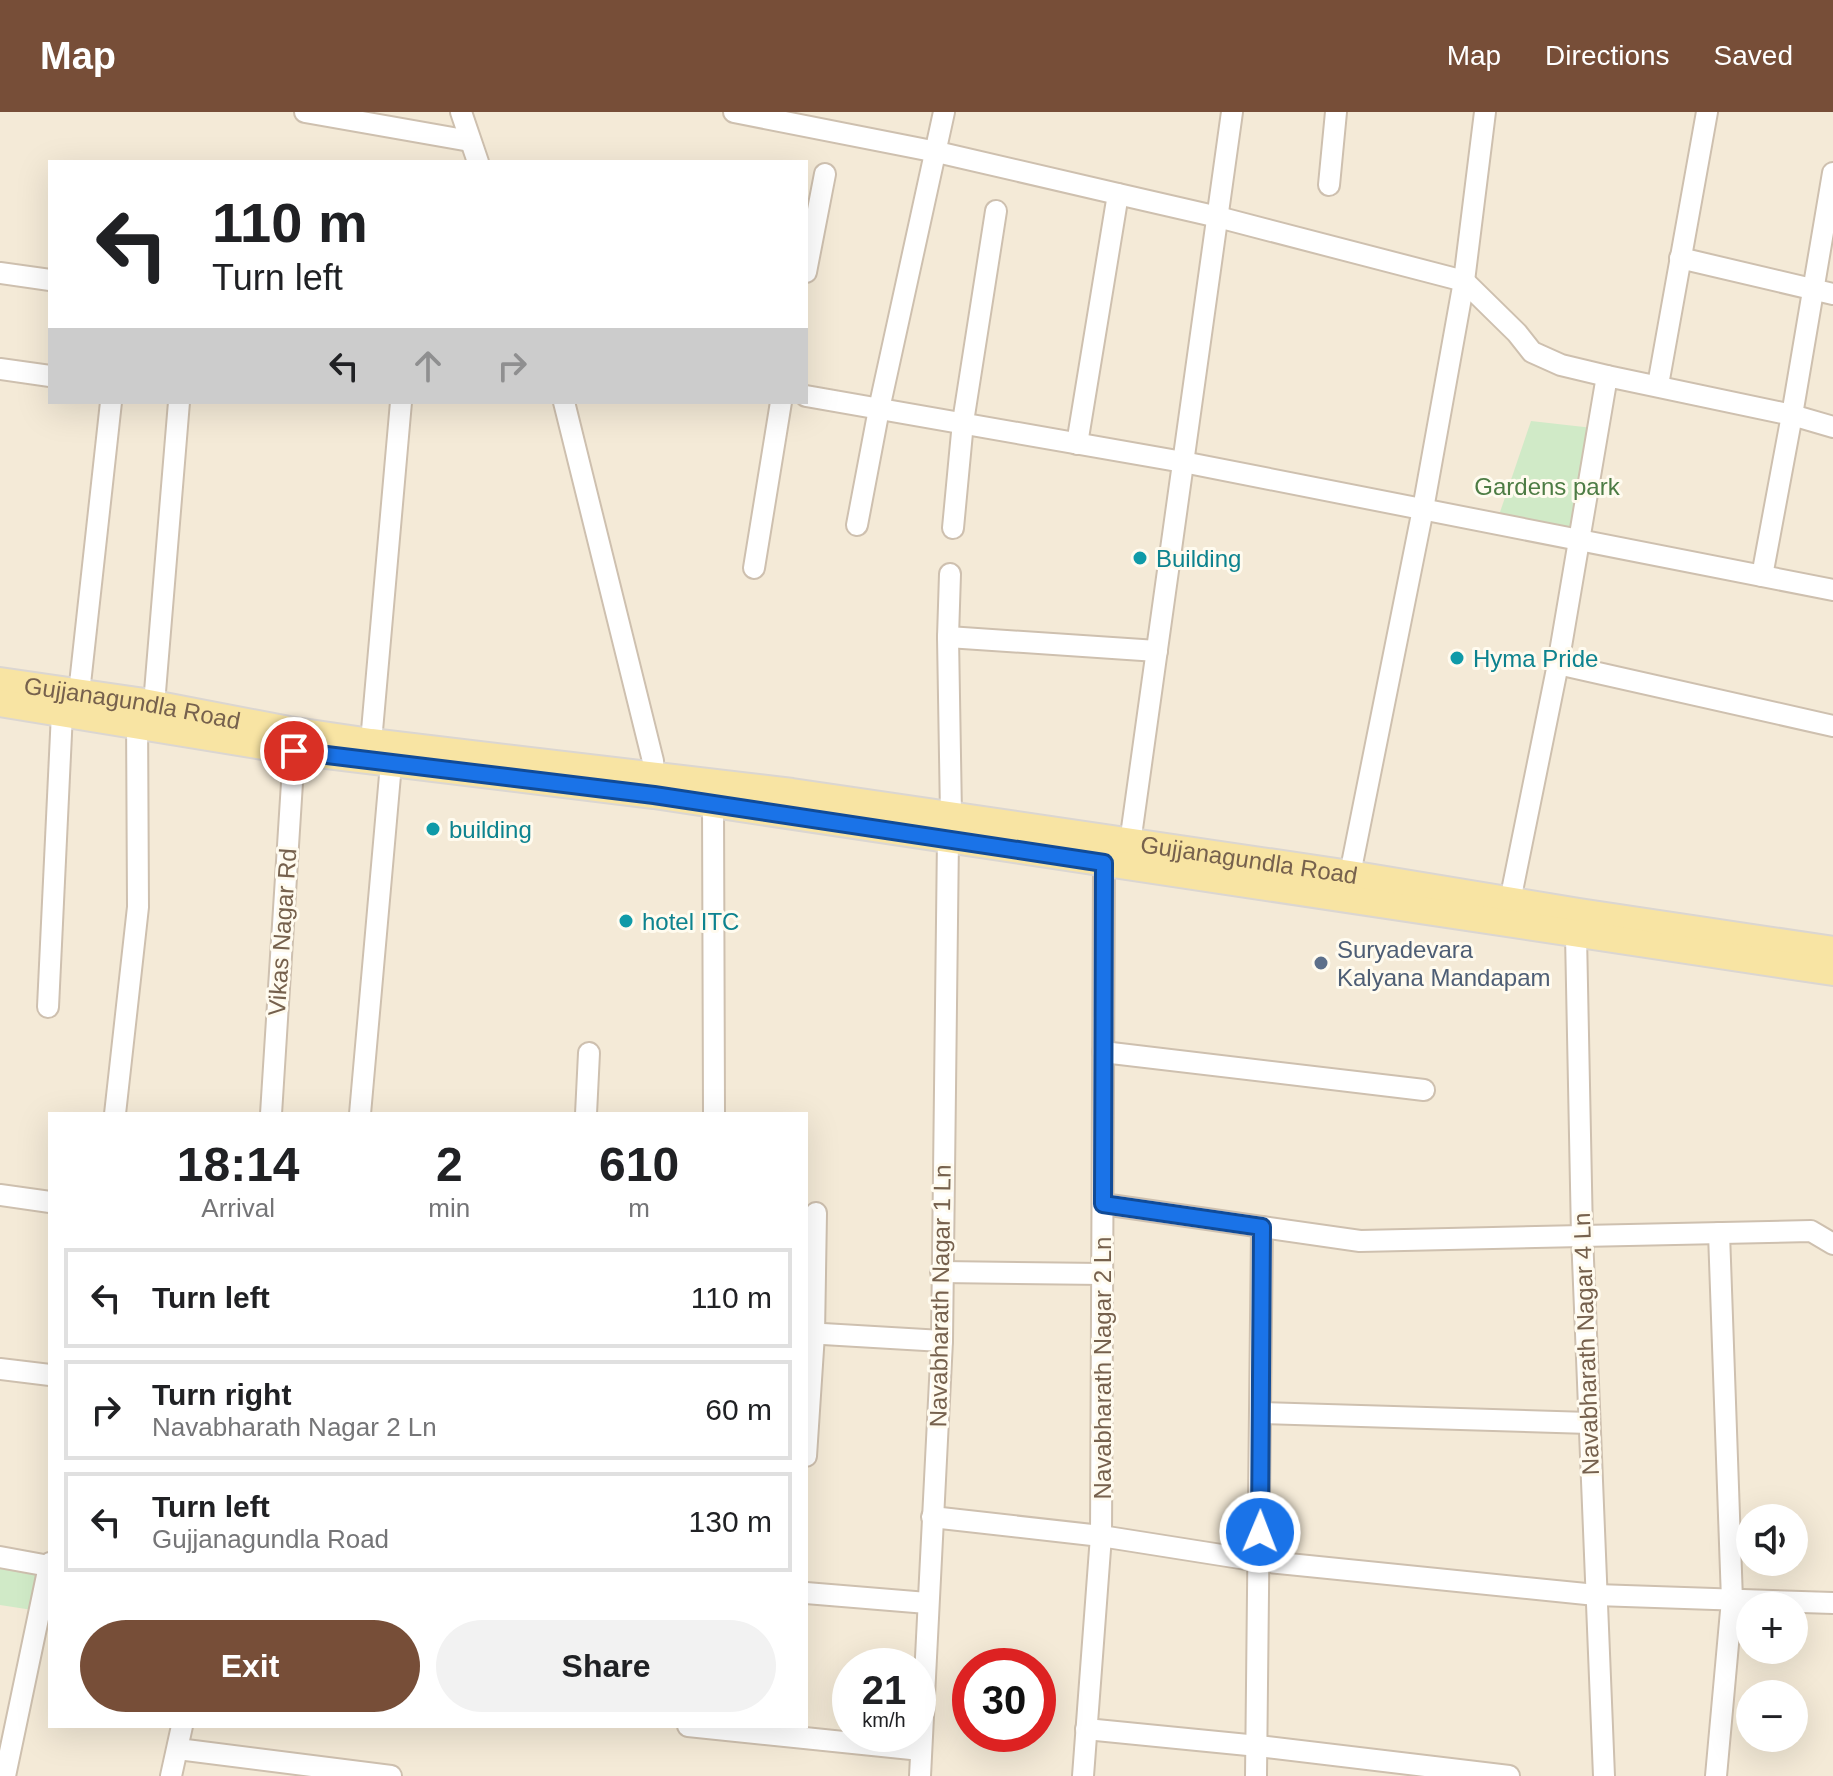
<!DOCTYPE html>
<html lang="en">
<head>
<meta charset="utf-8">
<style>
	body { margin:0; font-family:Arial,sans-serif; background:#f2f2f2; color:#202124; height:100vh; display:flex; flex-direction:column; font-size:30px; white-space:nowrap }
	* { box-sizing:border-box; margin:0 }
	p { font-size:26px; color:#757577 }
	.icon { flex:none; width:44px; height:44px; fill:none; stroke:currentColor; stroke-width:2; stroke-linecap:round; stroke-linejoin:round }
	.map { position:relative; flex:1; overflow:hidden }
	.sheet { position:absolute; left:48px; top:1000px; width:760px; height:616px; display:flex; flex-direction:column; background:#fff; border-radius:0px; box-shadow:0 8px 32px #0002 }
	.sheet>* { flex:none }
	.guide { position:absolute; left:48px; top:48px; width:760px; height:244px; border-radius:0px; box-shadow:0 8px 32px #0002; background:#fff; color:#202124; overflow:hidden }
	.buttons { position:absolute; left:1736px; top:1392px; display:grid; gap:16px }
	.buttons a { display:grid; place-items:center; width:72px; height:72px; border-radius:50%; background:#fff; box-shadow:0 8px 32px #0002; font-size:40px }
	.speed { position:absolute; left:832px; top:1536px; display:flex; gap:16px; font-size:40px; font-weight:700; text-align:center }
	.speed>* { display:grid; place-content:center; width:104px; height:104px; border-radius:50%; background:#fff; box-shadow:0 8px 32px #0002; line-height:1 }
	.speed small { font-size:20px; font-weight:400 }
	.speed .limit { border:12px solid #d22; background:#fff; color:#111 }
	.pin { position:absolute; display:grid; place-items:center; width:68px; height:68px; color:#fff; margin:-34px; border:4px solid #fff; border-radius:50%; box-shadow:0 2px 8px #0007 }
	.me { position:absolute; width:88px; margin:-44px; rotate:1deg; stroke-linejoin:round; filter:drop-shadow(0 0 6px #0008) }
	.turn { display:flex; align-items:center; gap:28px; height:168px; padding:0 32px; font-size:36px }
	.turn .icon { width:104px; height:104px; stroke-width:2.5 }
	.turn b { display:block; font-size:56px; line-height:68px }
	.lanes { display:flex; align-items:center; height:76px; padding:0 32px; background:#0003; justify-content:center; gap:40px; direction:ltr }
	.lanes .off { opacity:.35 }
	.eta { display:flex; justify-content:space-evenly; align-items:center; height:136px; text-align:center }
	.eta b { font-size:48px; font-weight:700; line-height:56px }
	.button { display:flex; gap:16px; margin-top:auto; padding:16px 32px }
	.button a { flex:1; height:92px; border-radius:48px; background:#774e38; color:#fff; font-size:32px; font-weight:700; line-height:92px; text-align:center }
	.button a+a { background:#f2f2f2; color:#202124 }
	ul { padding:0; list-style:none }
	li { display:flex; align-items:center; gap:24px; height:100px; margin:0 16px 12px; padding:0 16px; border:4px solid #e0e0e0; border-radius:0px }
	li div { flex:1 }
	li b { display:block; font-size:30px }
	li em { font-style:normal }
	header { display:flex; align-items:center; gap:48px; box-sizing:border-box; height:112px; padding:0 40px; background:#774e38; color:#fff }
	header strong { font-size:38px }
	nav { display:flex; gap:44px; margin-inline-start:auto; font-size:28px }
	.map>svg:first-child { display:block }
	.residential { fill:#f4ead7; fill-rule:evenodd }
	.green { fill:#d0eac7 }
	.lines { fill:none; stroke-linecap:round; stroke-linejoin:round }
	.minor-casing { stroke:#cec0af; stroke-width:24 }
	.major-casing { stroke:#dbd6d1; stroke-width:30 }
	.minor { stroke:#fff; stroke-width:20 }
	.major { stroke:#f8e4a3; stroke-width:26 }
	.route-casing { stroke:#114b97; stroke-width:20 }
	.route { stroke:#1a73e8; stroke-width:14 }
	.culture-dot { fill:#0f9aa8; stroke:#fffbef; stroke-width:3 }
	.service-dot { fill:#5c6f8a; stroke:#fffbef; stroke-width:3 }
	.labels { text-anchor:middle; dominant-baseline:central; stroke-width:6; stroke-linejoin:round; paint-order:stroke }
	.park-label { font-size:24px; fill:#4d7c44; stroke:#fffbef }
	.culture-label { font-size:24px; fill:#0d838f; stroke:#fffbef; text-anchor:start }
	.street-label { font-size:24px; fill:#76614d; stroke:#fffbef }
	.service-label { font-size:24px; fill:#4e5e75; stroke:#fffbef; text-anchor:start }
</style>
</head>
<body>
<header>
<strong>Map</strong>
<nav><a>Map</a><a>Directions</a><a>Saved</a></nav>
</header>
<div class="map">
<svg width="1833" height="1664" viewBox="0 0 1833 1664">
	<rect width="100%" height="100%" fill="#fcf7e9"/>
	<path class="residential" d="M0 0H1833V1664H0ZM50 50H806V290H50ZM50 1002H806V1614H50ZM1750 1406H1794V1450H1750ZM1750 1494H1794V1538H1750ZM850 1554H918V1622H850ZM970 1554H1038V1622H970ZM1750 1582H1794V1626H1750Z"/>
	<g class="green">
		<polygon points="1531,309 1593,316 1575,422 1498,406"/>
		<polygon points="0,1445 49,1454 39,1499 0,1493"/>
	</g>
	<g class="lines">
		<defs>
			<g id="minor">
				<polyline points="305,0 470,29"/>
				<polyline points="461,0 478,50"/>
				<polyline points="734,0 937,40 1118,82 1218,105 1464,169 1517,221 1532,240 1561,253 1607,264"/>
				<polyline points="1329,73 1336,0"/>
				<polyline points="1680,146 1833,182"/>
				<polyline points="806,160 825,62"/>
				<polyline points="0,161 50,168"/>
				<polyline points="0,257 50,264"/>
				<polyline points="1658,273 1707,0"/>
				<polyline points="806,284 1183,350 1833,478"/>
				<polyline points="564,290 653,649 654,675"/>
				<polyline points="1077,332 1118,82"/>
				<polyline points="857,413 879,297 944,0"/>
				<polyline points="953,416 963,310 996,99"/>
				<polyline points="754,456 781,290"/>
				<polyline points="1762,464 1792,303 1833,61"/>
				<polyline points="948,525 1157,539"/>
				<polyline points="1558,552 1833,614"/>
				<polyline points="79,581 111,290"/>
				<polyline points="154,592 179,290"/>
				<polyline points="371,630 401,290"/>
				<polyline points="713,691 714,1002"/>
				<polyline points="1130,731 1232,0"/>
				<polyline points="1350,762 1423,397 1464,169 1485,0"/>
				<polyline points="1510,789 1558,552 1607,264 1792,303 1833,315"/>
				<polyline points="1578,809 1576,823 1582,1123 1604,1664"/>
				<polyline points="48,895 62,601"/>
				<polyline points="1103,940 1424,978"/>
				<polyline points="115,1002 138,795 137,601"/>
				<polyline points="271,1002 294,639"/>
				<polyline points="360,1002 391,652"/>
				<polyline points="586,1002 589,941"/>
				<polyline points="0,1083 50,1090"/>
				<polyline points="1103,1092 1360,1129 1811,1119 1833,1132"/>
				<polyline points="941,1160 1103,1162"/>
				<polyline points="806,1221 942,1229"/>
				<polyline points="0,1257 50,1263"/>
				<polyline points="1261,1301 1589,1311"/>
				<polyline points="806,1344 814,1222 816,1101"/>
				<polyline points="932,1405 1101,1424 1259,1449 1596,1483 1833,1491"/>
				<polyline points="0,1445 49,1454 50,1451"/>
				<polyline points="806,1481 927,1491"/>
				<polyline points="688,1614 921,1638"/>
				<polyline points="1086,1617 1258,1634 1509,1664"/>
				<polyline points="178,1637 391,1664"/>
				<polyline points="5,1664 49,1454"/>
				<polyline points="171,1664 182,1614"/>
				<polyline points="920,1664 942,1229 948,725 951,703 948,525 950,462"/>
				<polyline points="1083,1664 1101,1424 1104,751"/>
				<polyline points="1256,1664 1262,1115"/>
				<polyline points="1716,1664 1732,1488 1719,1121"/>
			</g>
			<g id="major">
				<path id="s1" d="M0 569 138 589 289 618 371 630 792 680 1350 762 1579 800 1833 838"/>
				<polyline points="0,591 294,639 654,683 1833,860"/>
			</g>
		</defs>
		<use href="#minor" class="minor-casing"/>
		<use href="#major" class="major-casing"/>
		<use href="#minor" class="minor"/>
		<use href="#major" class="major"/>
	</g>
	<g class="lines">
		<defs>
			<polyline id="route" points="294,639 654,683 1104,751 1103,1092 1262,1115 1260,1420"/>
		</defs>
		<use href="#route" class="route-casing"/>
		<use href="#route" class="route"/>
	</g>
	<g class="culture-dot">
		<circle cx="1140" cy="446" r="8"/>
		<circle cx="1457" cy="546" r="8"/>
		<circle cx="433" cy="717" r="8"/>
		<circle cx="626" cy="809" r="8"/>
	</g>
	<circle class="service-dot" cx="1321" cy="851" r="8"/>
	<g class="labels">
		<g class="park-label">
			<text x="1547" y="374">Gardens park</text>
		</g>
		<g class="culture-label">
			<text x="1156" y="446">Building</text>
			<text x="1473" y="546">Hyma Pride</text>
			<text x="449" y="717">building</text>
			<text x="642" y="809">hotel ITC</text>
		</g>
		<g class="street-label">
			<text stroke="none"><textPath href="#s1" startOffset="134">Gujjanagundla Road</textPath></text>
			<text stroke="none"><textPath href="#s1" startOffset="1262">Gujjanagundla Road</textPath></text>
			<text transform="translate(282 820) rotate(-86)">Vikas Nagar Rd</text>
			<text transform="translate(940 1184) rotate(-89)">Navabharath Nagar 1 Ln</text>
			<text transform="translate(1586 1232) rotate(-92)">Navabharath Nagar 4 Ln</text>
			<text transform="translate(1102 1256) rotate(-90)">Navabharath Nagar 2 Ln</text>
		</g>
		<g class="service-label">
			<text x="1337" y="837">Suryadevara<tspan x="1337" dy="28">Kalyana Mandapam</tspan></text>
		</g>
	</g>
</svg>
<div class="buttons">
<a><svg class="icon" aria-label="sound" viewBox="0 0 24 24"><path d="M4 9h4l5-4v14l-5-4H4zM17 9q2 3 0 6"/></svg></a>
<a>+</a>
<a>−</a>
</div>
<div class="speed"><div>21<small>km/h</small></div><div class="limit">30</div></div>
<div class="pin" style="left:294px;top:639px;background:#d93025"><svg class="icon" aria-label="arrive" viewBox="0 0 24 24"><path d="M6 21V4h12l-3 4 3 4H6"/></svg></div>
<svg class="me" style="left:1260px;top:1420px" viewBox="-20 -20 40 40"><circle r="17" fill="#1a73e8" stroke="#fff" stroke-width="3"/><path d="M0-11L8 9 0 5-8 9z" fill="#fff"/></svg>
<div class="guide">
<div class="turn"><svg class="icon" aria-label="left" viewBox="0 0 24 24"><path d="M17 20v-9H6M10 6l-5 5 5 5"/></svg><div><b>110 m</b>Turn left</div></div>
<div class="lanes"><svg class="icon" aria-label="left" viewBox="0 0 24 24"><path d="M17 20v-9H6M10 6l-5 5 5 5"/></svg><svg class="icon off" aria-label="ahead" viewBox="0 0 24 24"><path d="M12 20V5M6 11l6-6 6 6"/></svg><svg class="icon off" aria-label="right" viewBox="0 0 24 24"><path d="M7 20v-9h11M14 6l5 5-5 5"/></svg></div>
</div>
<section class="sheet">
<div class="eta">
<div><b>18:14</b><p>Arrival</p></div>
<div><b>2</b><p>min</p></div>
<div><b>610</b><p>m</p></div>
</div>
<ul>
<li><svg class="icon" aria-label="left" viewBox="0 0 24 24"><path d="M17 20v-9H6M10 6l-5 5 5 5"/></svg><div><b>Turn left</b></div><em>110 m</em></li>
<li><svg class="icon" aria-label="right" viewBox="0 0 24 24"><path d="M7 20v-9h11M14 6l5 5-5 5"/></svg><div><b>Turn right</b><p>Navabharath Nagar 2 Ln</p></div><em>60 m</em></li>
<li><svg class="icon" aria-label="left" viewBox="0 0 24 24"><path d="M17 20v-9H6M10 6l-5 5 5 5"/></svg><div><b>Turn left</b><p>Gujjanagundla Road</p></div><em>130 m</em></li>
</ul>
<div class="button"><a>Exit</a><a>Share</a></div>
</section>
</div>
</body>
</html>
